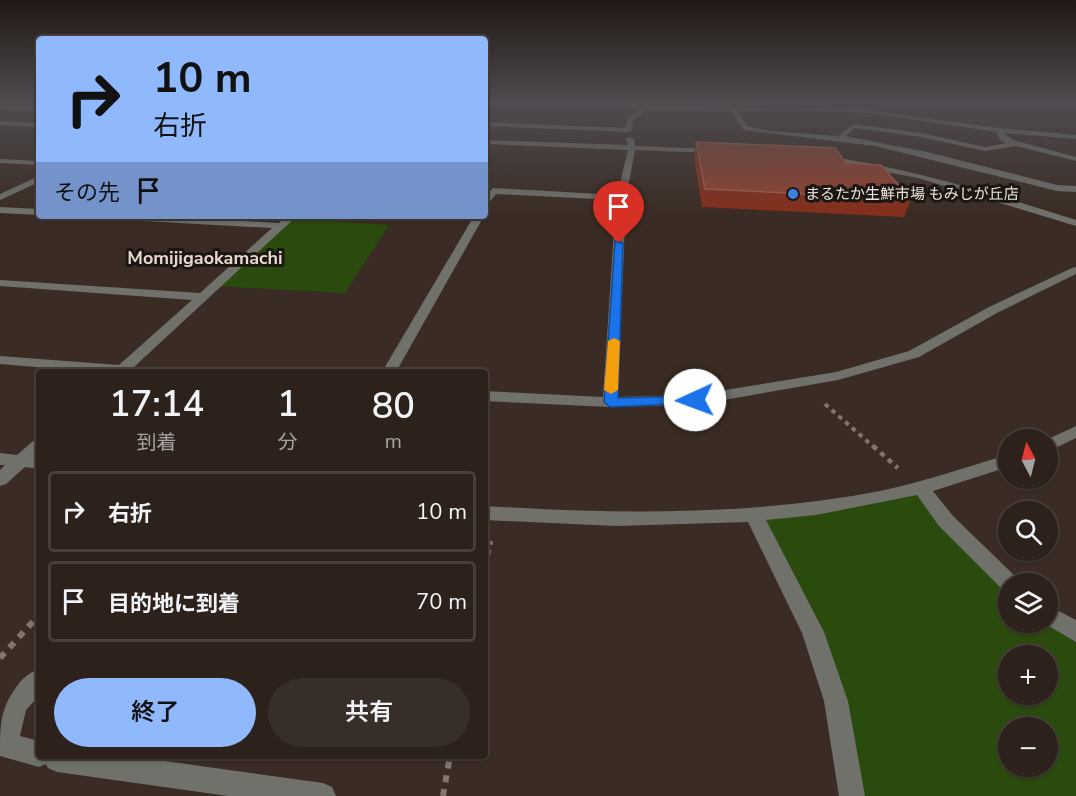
<!DOCTYPE html>
<html lang="ja">
<head>
<meta charset="utf-8">
<style>
	body { margin:0; font-family:"Nunito Sans","Noto Sans JP",sans-serif; background:#382e28; color:#f1f3f6; height:100vh; display:flex; flex-direction:column; font-size:22px; white-space:nowrap }
	* { box-sizing:border-box; margin:0 }
	p { font-size:20px; color:#a6a3a3 }
	.icon { flex:none; width:33px; height:33px; fill:none; stroke:currentColor; stroke-width:2; stroke-linecap:round; stroke-linejoin:round }
	.map { position:relative; flex:1; overflow:hidden }
	.details { position:absolute; left:36px; top:369px; width:452px; height:390px; display:flex; flex-direction:column; background:#2c211b; border-radius:6px; box-shadow:0 2px 4px #0004,0 0 0 2px #483e3a }
	.details>* { flex:none }
	.hud { position:absolute; left:36px; top:36px; width:452px; height:183px; border-radius:6px; box-shadow:0 2px 4px #0004,0 0 0 2px #483e3a; background:#90b8fd; color:#111; overflow:hidden }
	.needle { width:39px; rotate:353deg }
	.buttons { position:absolute; left:998px; top:429px; display:grid; gap:12px }
	.buttons a { display:grid; place-items:center; width:60px; height:60px; border-radius:50%; background:#2c211b; box-shadow:0 2px 4px #0004,0 0 0 2px #483e3a; font-size:30px }
	.pin { position:absolute; display:grid; place-items:center; width:51px; height:51px; color:#fff; margin:-62px -26px; border-radius:50% 50% 50% 0; rotate:-45deg; box-shadow:0 0 6px #0007 }
	.pin .icon { rotate:45deg }
	.me { position:absolute; width:66px; margin:-33px; rotate:268deg; stroke-linejoin:round; filter:drop-shadow(0 0 4px #0008) }
	.turn { display:flex; align-items:center; gap:21px; height:126px; padding:0 18px; font-size:27px }
	.turn .icon { width:78px; height:78px; stroke-width:2.5 }
	.turn b { display:block; font-size:42px; line-height:51px }
	.then { display:flex; align-items:center; height:57px; padding:0 18px; background:#0003; gap:12px; font-size:22px }
	.eta { display:flex; justify-content:space-evenly; align-items:center; height:102px; text-align:center }
	.eta b { font-size:36px; font-weight:600; line-height:42px }
	.cta { display:flex; gap:12px; margin-top:auto; padding:12px 18px }
	.cta a { flex:1; height:69px; border-radius:36px; background:#90b8fd; color:#111; font-size:24px; font-weight:600; line-height:69px; text-align:center }
	.cta a+a { background:#382e28; color:#f1f3f6 }
	ul { padding:0; list-style:none }
	li { display:flex; align-items:center; gap:18px; height:81px; margin:0 12px 9px; padding:0 6px; border:3px solid #483e3a; border-radius:6px }
	li div { flex:1 }
	li b { display:block; font-size:22px }
	li em { font-style:normal }
	.map>svg:first-child { display:block }
	.green { fill:#2b4a0e; fill-rule:evenodd }
	.lines { fill:none; stroke-linecap:round; stroke-linejoin:round }
	.path-far2 { stroke:#81756e; stroke-width:4; stroke-dasharray:4.5 4.5; stroke-linecap:butt }
	.path-far1 { stroke:#81756e; stroke-width:4.5; stroke-dasharray:5 5; stroke-linecap:butt }
	.path { stroke:#81756e; stroke-width:6; stroke-dasharray:7 7; stroke-linecap:butt }
	.minor { fill:#6f716a; fill-rule:evenodd }
	.wall { fill:#852f1c }
	.building { fill:#904331; stroke:#9e5c4c; stroke-width:1.5 }
	.route { fill:#1a73e8; stroke:#114b97; stroke-width:1.5 }
	.slow { fill:#f59e0b }
	.shop-dot { fill:#3f7fe0; stroke:#1c1612; stroke-width:2 }
	.labels { text-anchor:middle; dominant-baseline:central; stroke-width:6; stroke-linejoin:round; paint-order:stroke }
	.far-poi-label { font-size:15px; fill:#ebe2dc; stroke:#1c1612; text-anchor:start }
	.far-quarter-label { font-size:18px; font-weight:bold; fill:#e8d7cc; stroke:#1c1612 }
</style>
</head>
<body>
<div class="map">
<svg width="1076" height="796" viewBox="0 0 1076 796">
	<rect width="100%" height="100%" fill="#3a2c24"/>
	<g class="green">
		<polygon points="290,218 389,225 345,293 215,286"/>
		<path d="M921 488 1008 584V622H1047L1076 632V796H850L822 663 753 514ZM1008 656H1047V694H1008ZM1008 728H1047V766H1008Z"/>
	</g>
	<g class="lines">
		<polyline class="path-far2" points="825,404 875,448"/>
		<g class="path-far1">
			<polyline points="873,446 898,468"/>
			<polyline points="484,574 491,541"/>
		</g>
		<g class="path">
			<polyline points="0,658 39,615"/>
			<polyline points="443,796 450,756"/>
		</g>
		<g class="minor">
			<path d="M595 102 671 107 850 108 999 128 1076 135V139L1004 133 1013 140 1076 157V161L1016 146 985 151 921 137 855 128 845 136 927 152 1057 185 1076 186V192L1057 191 875 146 744 130 731 111 646 110 633 120 632 130 628 132 484 126V122L625 128 628 118 639 109ZM798 110 869 113 996 132 1000 140 1007 143 985 147 921 133 854 124 838 136 770 131 747 126 737 111Z"/>
			<polygon points="0,105 39,106 39,110 0,109"/>
			<polygon points="0,121 39,123 39,127 0,125"/>
			<polygon points="630,137 634,139 635,146 713,149 717,151 713,153 635,150 626,198 618,397 695,395 836,372 909,351 989,307 1072,268 1076,267 1076,274 997,313 919,357 838,380 695,405 610,407 484,401 484,391 603,397 616,200 496,194 484,209 484,198 493,188 617,195 628,150 484,144 484,140 628,145 626,139"/>
			<path d="M824 156C911 168 993 194 1076 220V226L918 178 821 160 820 158Z"/>
			<polygon points="0,159 39,161 39,165 0,163"/>
			<polygon points="39,176 39,182 0,200 0,194"/>
			<polygon points="0,207 39,209 39,215 0,213"/>
			<polygon points="102,216 158,216 279,223 286,216 297,216 134,367 154,369 156,372 96,372 0,364 0,356 119,365 192,300 0,286 0,280 200,293 272,228 107,219"/>
			<polygon points="474,216 484,216 396,372 382,372"/>
			<polygon points="1076,426 1076,438 1047,452 1046,440"/>
			<polygon points="39,439 39,454 36,457 39,457 39,469 25,467 6,484 0,486 0,470 5,465 0,465 0,453 17,455 33,441"/>
			<path d="M1008 455V467L933 491 953 516 1017 578 1020 584H1008V592L1003 590 939 526 917 495 816 515 766 520 824 632 848 701 865 796H839L824 701 802 633 748 522 616 526 484 520V506C617 514 750 516 880 491 924 482 965 467 1008 455Z"/>
			<polygon points="1047,605 1076,620 1076,642 1042,622 1047,622"/>
			<path d="M39 669V696L26 710 20 736 39 741V756H129L323 783 332 787 336 796H228L57 772 48 768 46 764 39 767 0 756C0 722 0 708 20 682 26 676 31 672 39 669Z"/>
		</g>
	</g>
	<polygon class="wall" points="696,142 846,163 911,199 904,217 702,207 694,158"/>
	<polygon class="building" points="696,142 835,148 846,163 881,165 911,199 705,189"/>
	<linearGradient id="sky" x2="0" y2="1"><stop stop-color="#201814"/><stop offset="0.48" stop-color="#4f4b50"/><stop offset="1" stop-color="#4f4b50" stop-opacity="0"/></linearGradient>
	<rect width="1076" height="213" fill="url(#sky)"/>
	<polygon class="route" points="615,241 623,243 618,398 695,396 702,400 700,403 610,407 604,402"/>
	<polygon class="slow" points="614,338 620,341 618,390 611,394 604,390 608,341"/>
	<circle class="shop-dot" cx="793" cy="194" r="6"/>
	<g class="labels">
		<g class="far-poi-label">
			<text x="805" y="194">まるたか生鮮市場 もみじが丘店</text>
		</g>
		<g class="far-quarter-label">
			<text x="205" y="258">Momijigaokamachi</text>
		</g>
	</g>
</svg>
<div class="buttons">
<a><svg class="needle" viewBox="-14 -14 28 28"><path d="M0-13l5 13h-10z" fill="#e53935"/><path d="M0 13l5-13h-10z" fill="#a6a3a3"/></svg></a>
<a><svg class="icon" aria-label="search" viewBox="0 0 24 24"><circle cx="10" cy="10" r="6"/><path d="M15 15l6 6"/></svg></a>
<a><svg class="icon" aria-label="layers" viewBox="0 0 24 24"><path d="M12 4l9 5-9 5-9-5zM3 14l9 5 9-5"/></svg></a>
<a>+</a>
<a>−</a>
</div>
<div class="pin" style="left:619px;top:243px;background:#d93025"><svg class="icon" aria-label="arrive" viewBox="0 0 24 24"><path d="M6 21V4h12l-3 4 3 4H6"/></svg></div>
<svg class="me" style="left:695px;top:400px" viewBox="-20 -20 40 40"><circle r="19" fill="#fff"/><path d="M0-13L10 11 0 6-10 11z" fill="#1a73e8"/></svg>
<div class="hud">
<div class="turn"><svg class="icon" aria-label="right" viewBox="0 0 24 24"><path d="M7 20v-9h11M14 6l5 5-5 5"/></svg><div><b>10 m</b>右折</div></div>
<div class="then">その先<svg class="icon" aria-label="arrive" viewBox="0 0 24 24"><path d="M6 21V4h12l-3 4 3 4H6"/></svg></div>
</div>
<section class="details">
<div class="eta">
<div><b>17:14</b><p>到着</p></div>
<div><b>1</b><p>分</p></div>
<div><b>80</b><p>m</p></div>
</div>
<ul>
<li><svg class="icon" aria-label="right" viewBox="0 0 24 24"><path d="M7 20v-9h11M14 6l5 5-5 5"/></svg><div><b>右折</b></div><em>10 m</em></li>
<li><svg class="icon" aria-label="arrive" viewBox="0 0 24 24"><path d="M6 21V4h12l-3 4 3 4H6"/></svg><div><b>目的地に到着</b></div><em>70 m</em></li>
</ul>
<div class="cta"><a>終了</a><a>共有</a></div>
</section>
</div>
</body>
</html>
